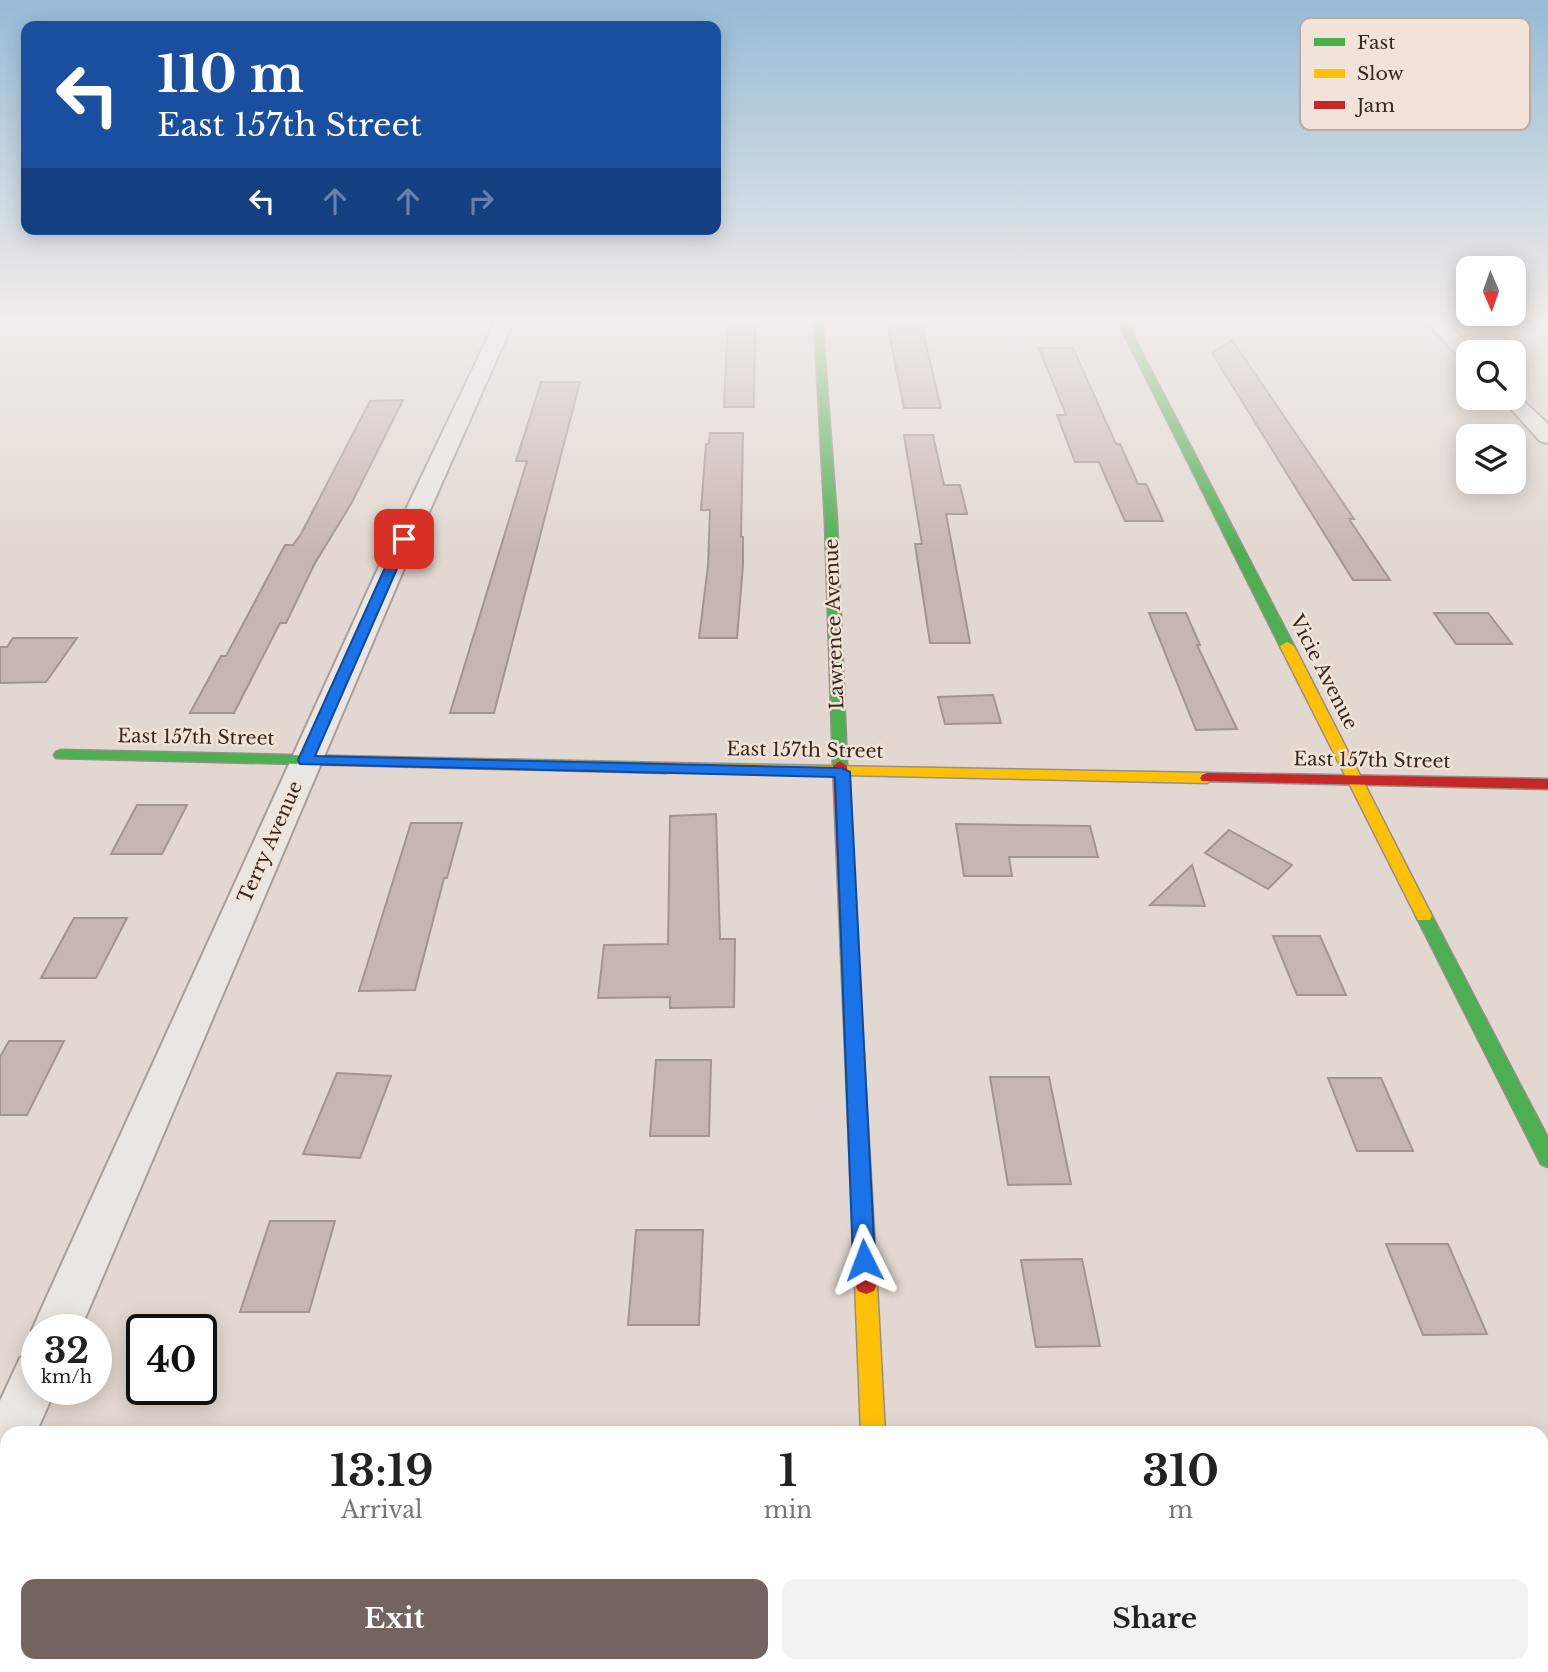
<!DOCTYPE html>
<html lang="en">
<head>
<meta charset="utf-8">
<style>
	body { margin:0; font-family:"Libre Baskerville",serif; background:#f2f2f2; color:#222; height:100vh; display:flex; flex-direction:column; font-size:26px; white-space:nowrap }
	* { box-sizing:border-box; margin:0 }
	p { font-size:23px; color:#767676 }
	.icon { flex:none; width:38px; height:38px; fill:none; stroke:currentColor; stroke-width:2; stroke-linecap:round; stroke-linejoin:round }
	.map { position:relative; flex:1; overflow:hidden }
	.panel { position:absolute; left:0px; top:1426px; width:1549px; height:247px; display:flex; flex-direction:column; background:#fff; border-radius:21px 21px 0 0; box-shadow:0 4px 18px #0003 }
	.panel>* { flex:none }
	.guide { position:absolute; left:21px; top:21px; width:700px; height:214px; border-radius:14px; box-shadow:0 4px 18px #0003; background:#1a4fa0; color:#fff; overflow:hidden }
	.needle { width:46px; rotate:178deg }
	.buttons { position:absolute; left:1456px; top:256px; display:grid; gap:14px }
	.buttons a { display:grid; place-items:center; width:70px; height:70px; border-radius:14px; background:#fff; box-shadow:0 4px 18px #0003; font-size:35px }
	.speed { position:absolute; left:21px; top:1314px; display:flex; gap:14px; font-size:35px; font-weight:700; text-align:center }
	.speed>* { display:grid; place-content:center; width:91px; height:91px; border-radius:50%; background:#fff; box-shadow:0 4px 18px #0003; line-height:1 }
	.speed small { font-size:18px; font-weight:400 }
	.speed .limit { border:4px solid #111; border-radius:10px; background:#fff; color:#111 }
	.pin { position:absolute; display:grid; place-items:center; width:60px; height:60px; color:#fff; margin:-30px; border-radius:14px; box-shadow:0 4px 10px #0006 }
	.me { position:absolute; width:77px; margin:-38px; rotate:357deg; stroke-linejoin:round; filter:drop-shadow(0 0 5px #0008) }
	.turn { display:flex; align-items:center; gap:24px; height:147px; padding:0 21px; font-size:32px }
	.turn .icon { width:91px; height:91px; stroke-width:2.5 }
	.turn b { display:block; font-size:49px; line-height:60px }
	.lanes { display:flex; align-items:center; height:66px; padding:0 21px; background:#0003; justify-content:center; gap:35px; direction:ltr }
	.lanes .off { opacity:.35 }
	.eta { display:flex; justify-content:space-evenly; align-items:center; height:119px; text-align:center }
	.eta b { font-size:42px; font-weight:700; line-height:49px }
	.action { display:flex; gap:14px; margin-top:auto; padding:14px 21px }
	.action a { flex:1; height:80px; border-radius:14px; background:#73645f; color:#fff; font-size:28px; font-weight:700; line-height:80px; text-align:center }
	.action a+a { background:#f2f2f2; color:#222 }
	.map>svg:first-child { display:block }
	.building { fill:#c6b6b2; stroke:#a29490; stroke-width:2 }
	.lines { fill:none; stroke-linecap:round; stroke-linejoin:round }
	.street-casing { stroke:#a89e99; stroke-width:4 }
	.fast-casing { stroke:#988e89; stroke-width:3 }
	.slow-casing { stroke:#988e89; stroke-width:3 }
	.jam-casing { stroke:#988e89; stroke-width:3 }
	.street { fill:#ebe6e1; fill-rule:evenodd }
	.fast { fill:#4caf50; fill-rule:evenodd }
	.slow { fill:#ffc107; fill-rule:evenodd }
	.jam { fill:#c62828; fill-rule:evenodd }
	.route { fill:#1a73e8; stroke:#114b97; stroke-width:2 }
	.labels { text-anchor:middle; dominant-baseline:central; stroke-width:5; stroke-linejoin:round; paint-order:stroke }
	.street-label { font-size:19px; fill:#372621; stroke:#f2e3d8 }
	.key { fill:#f2e3d8; stroke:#baaaa1; stroke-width:2 }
	.key-label { font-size:19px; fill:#372621 }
</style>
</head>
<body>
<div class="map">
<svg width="1548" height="1672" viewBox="0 0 1548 1672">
	<rect width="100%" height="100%" fill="#e2d8d1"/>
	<g class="building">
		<polygon points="728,319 755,319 754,407 724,407"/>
		<polygon points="888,328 922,328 941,408 904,408"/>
		<polygon points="1232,340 1354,519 1349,519 1390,580 1353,580 1212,353"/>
		<polygon points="1039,348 1073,348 1116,444 1120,444 1138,484 1146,484 1163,521 1125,521 1099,462 1075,462 1057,415 1066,415"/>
		<polygon points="541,382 580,382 494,713 450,713 527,461 516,461"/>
		<polygon points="403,400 351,504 315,563 286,623 280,623 234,713 190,713 221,656 226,656 285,545 293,545 301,534 370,401"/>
		<polygon points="710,433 743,433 741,537 743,537 743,565 737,638 699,638 708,566 710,510 701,510 706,444 709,444"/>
		<polygon points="904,435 933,435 944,485 960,485 967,514 946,514 970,643 930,643 915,544 922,544"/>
		<polygon points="1149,613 1186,613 1200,645 1197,645 1237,729 1196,730"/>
		<polygon points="1434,613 1488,613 1512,644 1456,644"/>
		<polygon points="13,638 77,638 46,682 0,683 0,647 7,647"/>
		<polygon points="993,695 1001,723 945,724 938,697"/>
		<polygon points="137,805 187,805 162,854 111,854"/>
		<polygon points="716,814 720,939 735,939 734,1007 670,1008 670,997 598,998 604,945 668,944 670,816"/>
		<polygon points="411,823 462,823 447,878 444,878 415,990 359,991"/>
		<polygon points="956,824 1090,826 1098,857 1009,857 1012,876 964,876"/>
		<polygon points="1229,830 1292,865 1268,889 1205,853"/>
		<polygon points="1192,865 1205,906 1150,905"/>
		<polygon points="74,918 127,918 96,978 41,978"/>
		<polygon points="1273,936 1320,936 1346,995 1297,995"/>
		<polygon points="9,1041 64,1041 27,1115 0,1115 0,1057"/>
		<polygon points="656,1060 711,1060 709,1136 650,1136"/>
		<polygon points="337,1073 391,1076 360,1158 303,1154"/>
		<polygon points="990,1077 1049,1077 1071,1184 1008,1185"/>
		<polygon points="1328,1078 1381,1078 1413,1151 1357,1151"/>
		<polygon points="270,1221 335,1221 309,1312 240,1312"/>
		<polygon points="636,1230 703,1230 699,1325 628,1325"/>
		<polygon points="1386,1244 1448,1244 1487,1334 1423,1335"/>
		<polygon points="1082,1259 1100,1346 1036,1347 1021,1260"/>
	</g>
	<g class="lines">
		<defs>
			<g id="street">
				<polygon points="497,318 515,318 406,564 80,1330 37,1330 37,1340 32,1330 39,1314 380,564"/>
				<polygon points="1423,318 1442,318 1476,352 1468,352 1468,361 1461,359"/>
				<polygon points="1514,392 1548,424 1548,443 1540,441 1500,397 1514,397"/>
				<polygon points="37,1351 37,1390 55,1390 36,1433 7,1433 7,1456 0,1454 0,1401 20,1358"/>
				<polygon points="857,1666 913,1666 914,1672 856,1672"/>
			</g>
			<g id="fast">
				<polygon points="814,318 822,318 837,521 847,766 840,771 833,766 825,521"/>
				<polygon points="1116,318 1124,318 1294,646 1292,649 1282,649 1280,646"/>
				<polygon points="61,750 666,763 673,768 666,773 56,758 54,755 56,752"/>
				<polygon points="1424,910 1430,912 1432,916 1548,1138 1548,1167 1541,1164 1416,916 1418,912"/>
			</g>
			<g id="slow">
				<polygon points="1287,642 1294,646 1432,916 1430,920 1418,920 1416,916 1280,646"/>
				<polygon points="666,763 1207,773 1214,778 1207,783 661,771 659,768"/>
				<polygon points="866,1274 874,1277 877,1284 885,1433 861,1433 855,1284 858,1277"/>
			</g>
			<g id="jam">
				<polygon points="840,761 847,766 877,1284 874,1291 866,1294 858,1291 855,1284 833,766"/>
				<polygon points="1207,773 1548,779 1548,789 1202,781 1200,778 1202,775"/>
			</g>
		</defs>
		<use href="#street" class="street-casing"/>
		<use href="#fast" class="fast-casing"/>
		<use href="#slow" class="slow-casing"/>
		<use href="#jam" class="jam-casing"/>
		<use href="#street" class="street"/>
		<use href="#fast" class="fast"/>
		<use href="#slow" class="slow"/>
		<use href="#jam" class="jam"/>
	</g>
	<linearGradient id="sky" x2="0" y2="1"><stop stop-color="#95bbd6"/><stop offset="0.58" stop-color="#f2edea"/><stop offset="1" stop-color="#f2edea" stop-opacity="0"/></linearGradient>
	<rect width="1548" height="552" fill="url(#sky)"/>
	<polygon class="route" points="404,535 410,539 315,756 842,768 850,772 875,1260 872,1267 864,1270 857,1267 853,1260 835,777 300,764 298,760 398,539"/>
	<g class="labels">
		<g class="street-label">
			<text transform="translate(834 624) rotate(-92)">Lawrence Avenue</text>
			<text transform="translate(1324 672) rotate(63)">Vicie Avenue</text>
			<text transform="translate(196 737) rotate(1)">East 157th Street</text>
			<text transform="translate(805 750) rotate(1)">East 157th Street</text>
			<text transform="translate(1372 760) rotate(1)">East 157th Street</text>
			<text transform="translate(270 842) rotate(-66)">Terry Avenue</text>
		</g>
	</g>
	<rect x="1300" y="18" width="230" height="112" rx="10" class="key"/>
	<rect x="1314" y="38" width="31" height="8" fill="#4caf50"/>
	<rect x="1314" y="69" width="31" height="9" fill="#ffc107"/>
	<rect x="1314" y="101" width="31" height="8" fill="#c62828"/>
	<g class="key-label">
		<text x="1357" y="49">Fast</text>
		<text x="1357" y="80">Slow</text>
		<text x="1357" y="112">Jam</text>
	</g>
</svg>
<div class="buttons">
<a><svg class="needle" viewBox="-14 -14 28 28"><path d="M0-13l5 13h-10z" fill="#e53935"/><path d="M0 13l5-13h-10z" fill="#767676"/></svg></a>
<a><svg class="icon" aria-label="search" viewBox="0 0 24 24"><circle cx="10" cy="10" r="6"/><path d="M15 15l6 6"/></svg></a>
<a><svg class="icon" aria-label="layers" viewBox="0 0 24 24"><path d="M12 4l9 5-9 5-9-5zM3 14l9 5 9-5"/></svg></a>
</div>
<div class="speed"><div>32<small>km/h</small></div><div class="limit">40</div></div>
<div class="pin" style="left:404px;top:539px;background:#d93025"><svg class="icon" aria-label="arrive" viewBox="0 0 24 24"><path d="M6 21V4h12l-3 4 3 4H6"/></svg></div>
<svg class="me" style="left:864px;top:1260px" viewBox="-20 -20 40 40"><path d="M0-17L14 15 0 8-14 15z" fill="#1a73e8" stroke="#fff" stroke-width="4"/></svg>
<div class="guide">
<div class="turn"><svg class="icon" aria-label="left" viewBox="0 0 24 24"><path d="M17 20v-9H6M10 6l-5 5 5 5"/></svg><div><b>110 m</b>East 157th Street</div></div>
<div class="lanes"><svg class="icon" aria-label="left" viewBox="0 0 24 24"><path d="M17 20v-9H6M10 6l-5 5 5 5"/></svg><svg class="icon off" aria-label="ahead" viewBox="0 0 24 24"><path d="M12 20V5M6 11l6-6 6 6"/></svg><svg class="icon off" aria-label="ahead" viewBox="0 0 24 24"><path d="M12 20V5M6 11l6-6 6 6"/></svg><svg class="icon off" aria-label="right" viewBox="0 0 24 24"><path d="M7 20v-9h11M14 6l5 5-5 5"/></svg></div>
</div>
<section class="panel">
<div class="eta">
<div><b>13:19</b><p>Arrival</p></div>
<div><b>1</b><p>min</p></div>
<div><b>310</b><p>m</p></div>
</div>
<div class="action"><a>Exit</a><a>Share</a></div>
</section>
</div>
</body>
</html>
